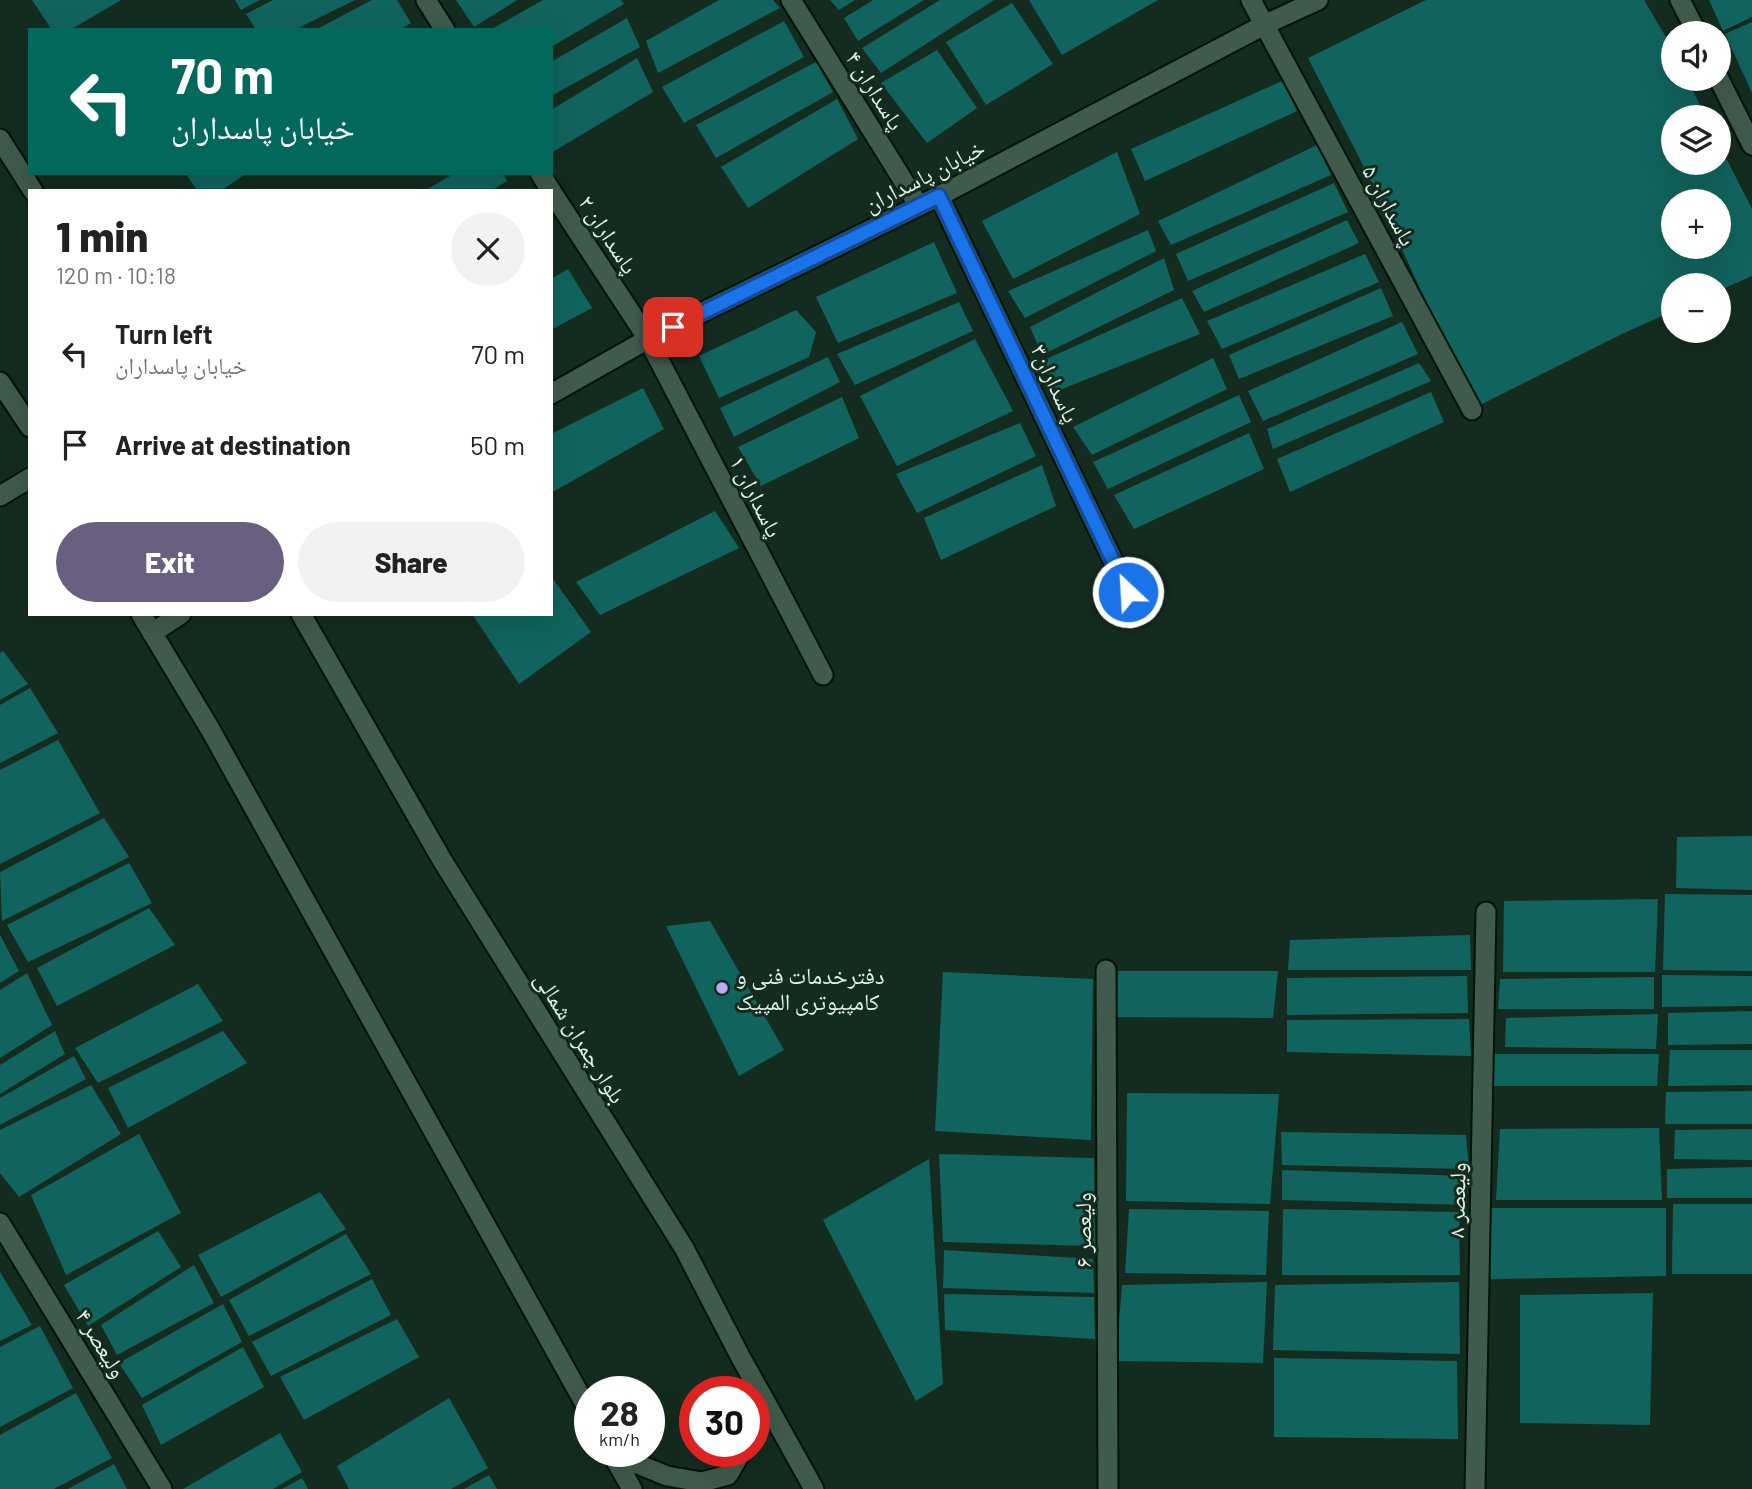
<!DOCTYPE html>
<html lang="en">
<head>
<meta charset="utf-8">
<style>
	body { margin:0; font-family:Barlow,"Noto Naskh Arabic",sans-serif; background:#f2f2f2; color:#222; height:100vh; display:flex; flex-direction:column; font-size:26px; white-space:nowrap }
	* { box-sizing:border-box; margin:0 }
	p { font-size:23px; color:#767676 }
	.icon { flex:none; width:38px; height:38px; fill:none; stroke:currentColor; stroke-width:2; stroke-linecap:round; stroke-linejoin:round }
	.map { position:relative; flex:1; overflow:hidden }
	.side { position:absolute; left:28px; top:189px; width:525px; height:427px; display:flex; flex-direction:column; background:#fff; border-radius:0px; box-shadow:0 7px 28px #0002 }
	.side>* { flex:none }
	.top-card { position:absolute; left:28px; top:28px; width:525px; height:147px; border-radius:0px; box-shadow:0 7px 28px #0002; background:#00695c; color:#fff; overflow:hidden }
	.controls { position:absolute; left:1661px; top:21px; display:grid; gap:14px }
	.controls a { display:grid; place-items:center; width:70px; height:70px; border-radius:50%; background:#fff; box-shadow:0 7px 28px #0002; font-size:35px }
	.speed { position:absolute; left:574px; top:1376px; display:flex; gap:14px; font-size:35px; font-weight:700; text-align:center }
	.speed>* { display:grid; place-content:center; width:91px; height:91px; border-radius:50%; background:#fff; box-shadow:0 7px 28px #0002; line-height:1 }
	.speed small { font-size:18px; font-weight:400 }
	.speed .limit { border:10px solid #d22; background:#fff; color:#111 }
	.pin { position:absolute; display:grid; place-items:center; width:60px; height:60px; color:#fff; margin:-30px; border-radius:14px; box-shadow:0 4px 10px #0006 }
	.me { position:absolute; width:77px; margin:-38px; rotate:335deg; stroke-linejoin:round; filter:drop-shadow(0 0 5px #0008) }
	.turn { display:flex; align-items:center; gap:24px; height:147px; padding:0 28px; font-size:32px }
	.turn .icon { width:91px; height:91px; stroke-width:2.5 }
	.turn b { display:block; font-size:49px; line-height:60px }
	.round { display:grid; place-items:center; flex:none; width:74px; height:74px; border-radius:37px; background:#f2f2f2 }
	.headline { display:flex; align-items:center; justify-content:space-between; height:119px; padding:0 28px }
	h1 { font-size:42px; font-weight:800; line-height:52px }
	.cta { display:flex; gap:14px; margin-top:auto; padding:14px 28px }
	.cta a { flex:1; height:80px; border-radius:42px; background:#685f81; color:#fff; font-size:28px; font-weight:800; line-height:80px; text-align:center }
	.cta a+a { background:#f2f2f2; color:#222 }
	ul { padding:0; list-style:none }
	li { display:flex; align-items:center; gap:21px; height:91px; padding:0 28px }
	li div { flex:1 }
	li b { display:block; font-size:26px }
	li em { font-style:normal }
	.map>svg:first-child { display:block }
	.building { fill:#11635d; fill-rule:evenodd }
	.lines { fill:none; stroke-linecap:round; stroke-linejoin:round }
	.minor-casing { stroke:#001409; stroke-width:23 }
	.tertiary-casing { stroke:#001409; stroke-width:23 }
	.minor { stroke:#405a4b; stroke-width:19 }
	.tertiary { stroke:#405a4b; stroke-width:19 }
	.route-casing { stroke:#114b97; stroke-width:18 }
	.route { stroke:#1a73e8; stroke-width:12 }
	.poi-dot { fill:#bea9f5; stroke:#142c1f; stroke-width:2.5 }
	.labels { text-anchor:middle; dominant-baseline:central; stroke-width:6; stroke-linejoin:round; paint-order:stroke }
	.street-label { font-size:23px; fill:#e3f2e9; stroke:#142c1f }
	.poi-label { font-size:23px; fill:#e3f2e9; stroke:#142c1f; text-anchor:start }
</style>
</head>
<body>
<div class="map">
<svg width="1752" height="1489" viewBox="0 0 1752 1489">
	<rect width="100%" height="100%" fill="#142c1f"/>
	<g class="building">
		<polygon points="32,0 121,0 70,30 52,30"/>
		<polygon points="235,0 260,0 241,10"/>
		<polygon points="273,0 355,0 294,30 256,30 246,14"/>
		<polygon points="372,0 397,0 411,23 400,30 315,30"/>
		<polygon points="456,0 517,0 474,27"/>
		<polygon points="543,0 621,0 624,4 551,47 551,30 490,30"/>
		<polygon points="719,0 773,0 780,8 658,73 646,41"/>
		<polygon points="830,0 855,0 839,10"/>
		<polygon points="873,0 924,0 858,41 844,18"/>
		<polygon points="940,0 994,0 881,73 862,48"/>
		<polygon points="1029,0 1158,0 1062,55"/>
		<path d="M1426 0H1644L1673 49V79H1687L1706 117H1673V163H1718V142L1752 209V276L1718 291V285H1673V311L1622 334 1478 406 1462 369 1428 306 1366 171 1308 58ZM1673 201H1718V247H1673Z"/>
		<polygon points="1709,0 1752,0 1752,17 1723,31"/>
		<polygon points="1012,3 1053,64 986,105 946,42"/>
		<polygon points="627,18 640,47 551,96 551,62"/>
		<polygon points="784,21 804,57 684,123 662,87"/>
		<polygon points="1752,22 1752,93 1725,34"/>
		<polygon points="937,50 977,108 927,143 881,83"/>
		<polygon points="637,58 653,92 551,153 551,110"/>
		<polygon points="816,62 833,92 716,158 696,125"/>
		<polygon points="1282,81 1297,111 1145,181 1131,149"/>
		<polygon points="837,99 858,139 748,208 721,167"/>
		<polygon points="1317,145 1331,175 1171,245 1158,221"/>
		<polygon points="1117,152 1140,214 1013,279 982,221"/>
		<polygon points="185,173 247,173 221,191 198,191"/>
		<polygon points="455,173 503,173 507,181 491,191 424,191"/>
		<polygon points="1334,183 1348,212 1188,281 1176,254"/>
		<polygon points="1347,220 1359,243 1204,312 1192,291"/>
		<polygon points="1148,230 1156,251 1025,318 1008,291"/>
		<polygon points="934,242 957,293 838,343 816,297"/>
		<polygon points="1365,254 1379,282 1222,349 1207,321"/>
		<polygon points="1164,258 1174,290 1042,355 1030,327"/>
		<polygon points="568,269 592,308 551,330 551,279"/>
		<polygon points="1381,288 1393,316 1239,379 1229,355"/>
		<polygon points="1182,298 1200,334 1057,391 1042,361"/>
		<polygon points="959,302 973,331 855,385 837,354"/>
		<polygon points="796,310 816,332 809,357 719,398 699,356"/>
		<polygon points="1402,322 1418,354 1263,421 1248,391"/>
		<polygon points="975,339 1013,411 897,466 860,396"/>
		<polygon points="828,357 840,382 734,437 720,408"/>
		<polygon points="1213,358 1227,389 1092,455 1073,427"/>
		<polygon points="1419,363 1431,381 1273,449 1267,429"/>
		<polygon points="643,388 664,429 551,493 551,434"/>
		<polygon points="1431,392 1444,422 1290,492 1277,459"/>
		<polygon points="1239,395 1251,422 1108,489 1093,462"/>
		<polygon points="842,397 859,438 761,486 738,447"/>
		<polygon points="1020,423 1036,456 917,513 896,474"/>
		<polygon points="1249,433 1264,469 1134,529 1114,495"/>
		<polygon points="1042,465 1056,506 941,560 924,518"/>
		<polygon points="715,511 739,548 600,615 576,582"/>
		<polygon points="551,576 591,632 519,684 472,614 551,614"/>
		<polygon points="3,651 28,684 0,700 0,653"/>
		<polygon points="30,688 58,733 0,763 0,705"/>
		<polygon points="58,740 100,813 0,864 0,770"/>
		<polygon points="104,818 129,857 2,921 0,872"/>
		<polygon points="1752,836 1752,890 1676,888 1677,837"/>
		<polygon points="129,863 152,903 28,962 7,925"/>
		<polygon points="1665,894 1752,895 1752,971 1663,970"/>
		<polygon points="1658,899 1655,972 1503,972 1504,901"/>
		<polygon points="149,908 175,945 57,1006 37,968"/>
		<polygon points="710,921 784,1050 739,1076 666,926"/>
		<polygon points="0,935 19,971 0,983"/>
		<polygon points="1470,935 1471,970 1288,970 1290,940"/>
		<polygon points="1118,971 1278,971 1273,1018 1116,1017"/>
		<polygon points="943,972 1093,979 1091,1140 935,1131"/>
		<polygon points="27,973 52,1025 0,1058 0,990"/>
		<polygon points="1662,975 1752,976 1752,1006 1662,1007"/>
		<polygon points="1467,976 1468,1013 1287,1015 1287,978"/>
		<polygon points="1654,977 1654,1009 1498,1009 1500,979"/>
		<polygon points="198,984 223,1021 98,1083 75,1048"/>
		<polygon points="1752,1011 1752,1044 1668,1045 1668,1013"/>
		<polygon points="1658,1014 1656,1049 1505,1047 1506,1018"/>
		<polygon points="1469,1019 1471,1056 1287,1052 1287,1020"/>
		<polygon points="55,1031 65,1054 0,1094 0,1065"/>
		<polygon points="223,1031 247,1063 128,1128 108,1088"/>
		<polygon points="1670,1050 1752,1050 1752,1085 1668,1086"/>
		<polygon points="1491,1054 1659,1054 1657,1086 1489,1086"/>
		<polygon points="74,1056 86,1079 0,1125 0,1098"/>
		<polygon points="91,1085 121,1134 19,1197 0,1173 0,1130"/>
		<polygon points="1752,1091 1752,1124 1665,1124 1666,1092"/>
		<polygon points="1127,1093 1279,1094 1270,1204 1126,1201"/>
		<polygon points="1659,1128 1662,1200 1496,1200 1500,1129"/>
		<polygon points="1752,1129 1752,1160 1674,1159 1675,1130"/>
		<polygon points="1281,1132 1466,1135 1469,1169 1282,1165"/>
		<polygon points="139,1134 181,1213 66,1275 31,1195"/>
		<polygon points="939,1154 1094,1158 1095,1246 943,1242"/>
		<polygon points="929,1159 943,1384 916,1401 823,1220"/>
		<polygon points="1752,1167 1752,1198 1667,1198 1667,1169"/>
		<polygon points="1282,1170 1468,1176 1467,1205 1282,1200"/>
		<polygon points="320,1192 346,1229 221,1297 198,1255"/>
		<polygon points="1673,1204 1752,1204 1752,1274 1672,1274"/>
		<polygon points="1488,1208 1666,1208 1666,1276 1490,1279"/>
		<polygon points="1129,1209 1269,1211 1266,1275 1125,1273"/>
		<polygon points="1283,1209 1459,1212 1460,1275 1282,1275"/>
		<polygon points="158,1231 181,1267 88,1326 64,1285"/>
		<polygon points="346,1234 371,1274 249,1336 229,1300"/>
		<polygon points="944,1250 1093,1259 1094,1293 943,1288"/>
		<polygon points="194,1265 214,1303 117,1355 101,1325"/>
		<polygon points="0,1272 32,1325 0,1341"/>
		<polygon points="372,1279 391,1315 271,1376 252,1342"/>
		<polygon points="1267,1282 1263,1363 1116,1361 1122,1285"/>
		<polygon points="1459,1282 1460,1354 1273,1350 1275,1285"/>
		<polygon points="1653,1293 1650,1425 1520,1423 1520,1295"/>
		<polygon points="944,1294 1094,1297 1095,1339 945,1330"/>
		<polygon points="223,1304 242,1342 142,1398 119,1363"/>
		<polygon points="397,1319 419,1357 304,1420 280,1377"/>
		<polygon points="40,1326 73,1388 0,1427 0,1347"/>
		<polygon points="243,1347 264,1387 161,1445 142,1405"/>
		<polygon points="1274,1358 1457,1361 1458,1439 1274,1437"/>
		<polygon points="76,1393 112,1458 54,1489 0,1489 0,1435"/>
		<polygon points="449,1398 488,1468 451,1489 349,1489 337,1466"/>
		<polygon points="280,1433 302,1472 273,1489 183,1489"/>
		<polygon points="114,1464 127,1489 68,1489"/>
		<polygon points="489,1475 497,1489 464,1489"/>
		<polygon points="302,1478 308,1489 282,1489"/>
	</g>
	<g class="lines">
		<defs>
			<g id="minor">
				<polyline points="426,0 445,30"/>
				<polyline points="791,0 919,206"/>
				<polyline points="1251,0 1472,410"/>
				<polyline points="1680,0 1697,33"/>
				<polyline points="1718,77 1752,145"/>
				<polyline points="540,173 551,191"/>
				<polyline points="551,191 648,339 823,675"/>
				<polyline points="939,196 1128,592"/>
				<polyline points="551,394 648,339 939,196 1266,24 1318,0"/>
				<polyline points="0,496 30,478"/>
				<polyline points="152,633 181,614"/>
				<polyline points="1106,970 1108,1489"/>
				<polyline points="0,1223 162,1489"/>
				<polyline points="1475,1489 1486,912"/>
			</g>
			<g id="tertiary">
				<polyline points="0,139 33,191"/>
				<polyline points="0,382 30,427"/>
				<polyline points="141,614 210,729 590,1413"/>
				<polyline points="301,614 442,860 684,1248 741,1358 814,1489"/>
				<polyline points="611,1452 632,1489"/>
				<polyline points="613,1454 667,1476 702,1482 728,1475 742,1451"/>
			</g>
		</defs>
		<use href="#minor" class="minor-casing"/>
		<use href="#tertiary" class="tertiary-casing"/>
		<use href="#minor" class="minor"/>
		<use href="#tertiary" class="tertiary"/>
	</g>
	<g class="lines">
		<defs>
			<polyline id="route" points="673,327 939,196 1128,592"/>
		</defs>
		<use href="#route" class="route-casing"/>
		<use href="#route" class="route"/>
	</g>
	<circle class="poi-dot" cx="722" cy="988" r="7"/>
	<g class="labels">
		<g class="street-label">
			<text transform="translate(876 90) rotate(58)">پاسداران ۴</text>
			<text transform="translate(924 175) rotate(-27)">خیابان پاسداران</text>
			<text transform="translate(1390 205) rotate(62)">پاسداران ۵</text>
			<text transform="translate(609 234) rotate(57)">پاسداران ۲</text>
			<text transform="translate(1056 383) rotate(65)">پاسداران۳</text>
			<text transform="translate(757 496) rotate(63)">پاسداران ۱</text>
			<text transform="translate(581 1037) rotate(58)">بلوار چمران شمالی</text>
			<text transform="translate(1456 1200) rotate(-89)">ولیعصر ۸</text>
			<text transform="translate(1082 1230) rotate(-90)">ولیعصر ۶</text>
			<text transform="translate(102 1343) rotate(59)">ولیعصر ۴</text>
		</g>
		<g class="poi-label">
			<text x="736" y="975">دفترخدمات فنی و<tspan x="736" dy="26">کامپیوتری المپیک</tspan></text>
		</g>
	</g>
</svg>
<div class="controls">
<a><svg class="icon" aria-label="sound" viewBox="0 0 24 24"><path d="M4 9h4l5-4v14l-5-4H4zM17 9q2 3 0 6"/></svg></a>
<a><svg class="icon" aria-label="layers" viewBox="0 0 24 24"><path d="M12 4l9 5-9 5-9-5zM3 14l9 5 9-5"/></svg></a>
<a>+</a>
<a>−</a>
</div>
<div class="speed"><div>28<small>km/h</small></div><div class="limit">30</div></div>
<div class="pin" style="left:673px;top:327px;background:#d93025"><svg class="icon" aria-label="arrive" viewBox="0 0 24 24"><path d="M6 21V4h12l-3 4 3 4H6"/></svg></div>
<svg class="me" style="left:1128px;top:592px" viewBox="-20 -20 40 40"><circle r="17" fill="#1a73e8" stroke="#fff" stroke-width="3"/><path d="M0-11L8 9 0 5-8 9z" fill="#fff"/></svg>
<div class="top-card">
<div class="turn"><svg class="icon" aria-label="left" viewBox="0 0 24 24"><path d="M17 20v-9H6M10 6l-5 5 5 5"/></svg><div><b>70 m</b>خیابان پاسداران</div></div>
</div>
<section class="side">
<div class="headline"><div><h1>1 min</h1><p>120 m · 10:18</p></div><a class="round"><svg class="icon" aria-label="close" viewBox="0 0 24 24"><path d="M6 6l12 12M18 6L6 18"/></svg></a></div>
<ul>
<li><svg class="icon" aria-label="left" viewBox="0 0 24 24"><path d="M17 20v-9H6M10 6l-5 5 5 5"/></svg><div><b>Turn left</b><p>خیابان پاسداران</p></div><em>70 m</em></li>
<li><svg class="icon" aria-label="arrive" viewBox="0 0 24 24"><path d="M6 21V4h12l-3 4 3 4H6"/></svg><div><b>Arrive at destination</b></div><em>50 m</em></li>
</ul>
<div class="cta"><a>Exit</a><a>Share</a></div>
</section>
</div>
</body>
</html>
